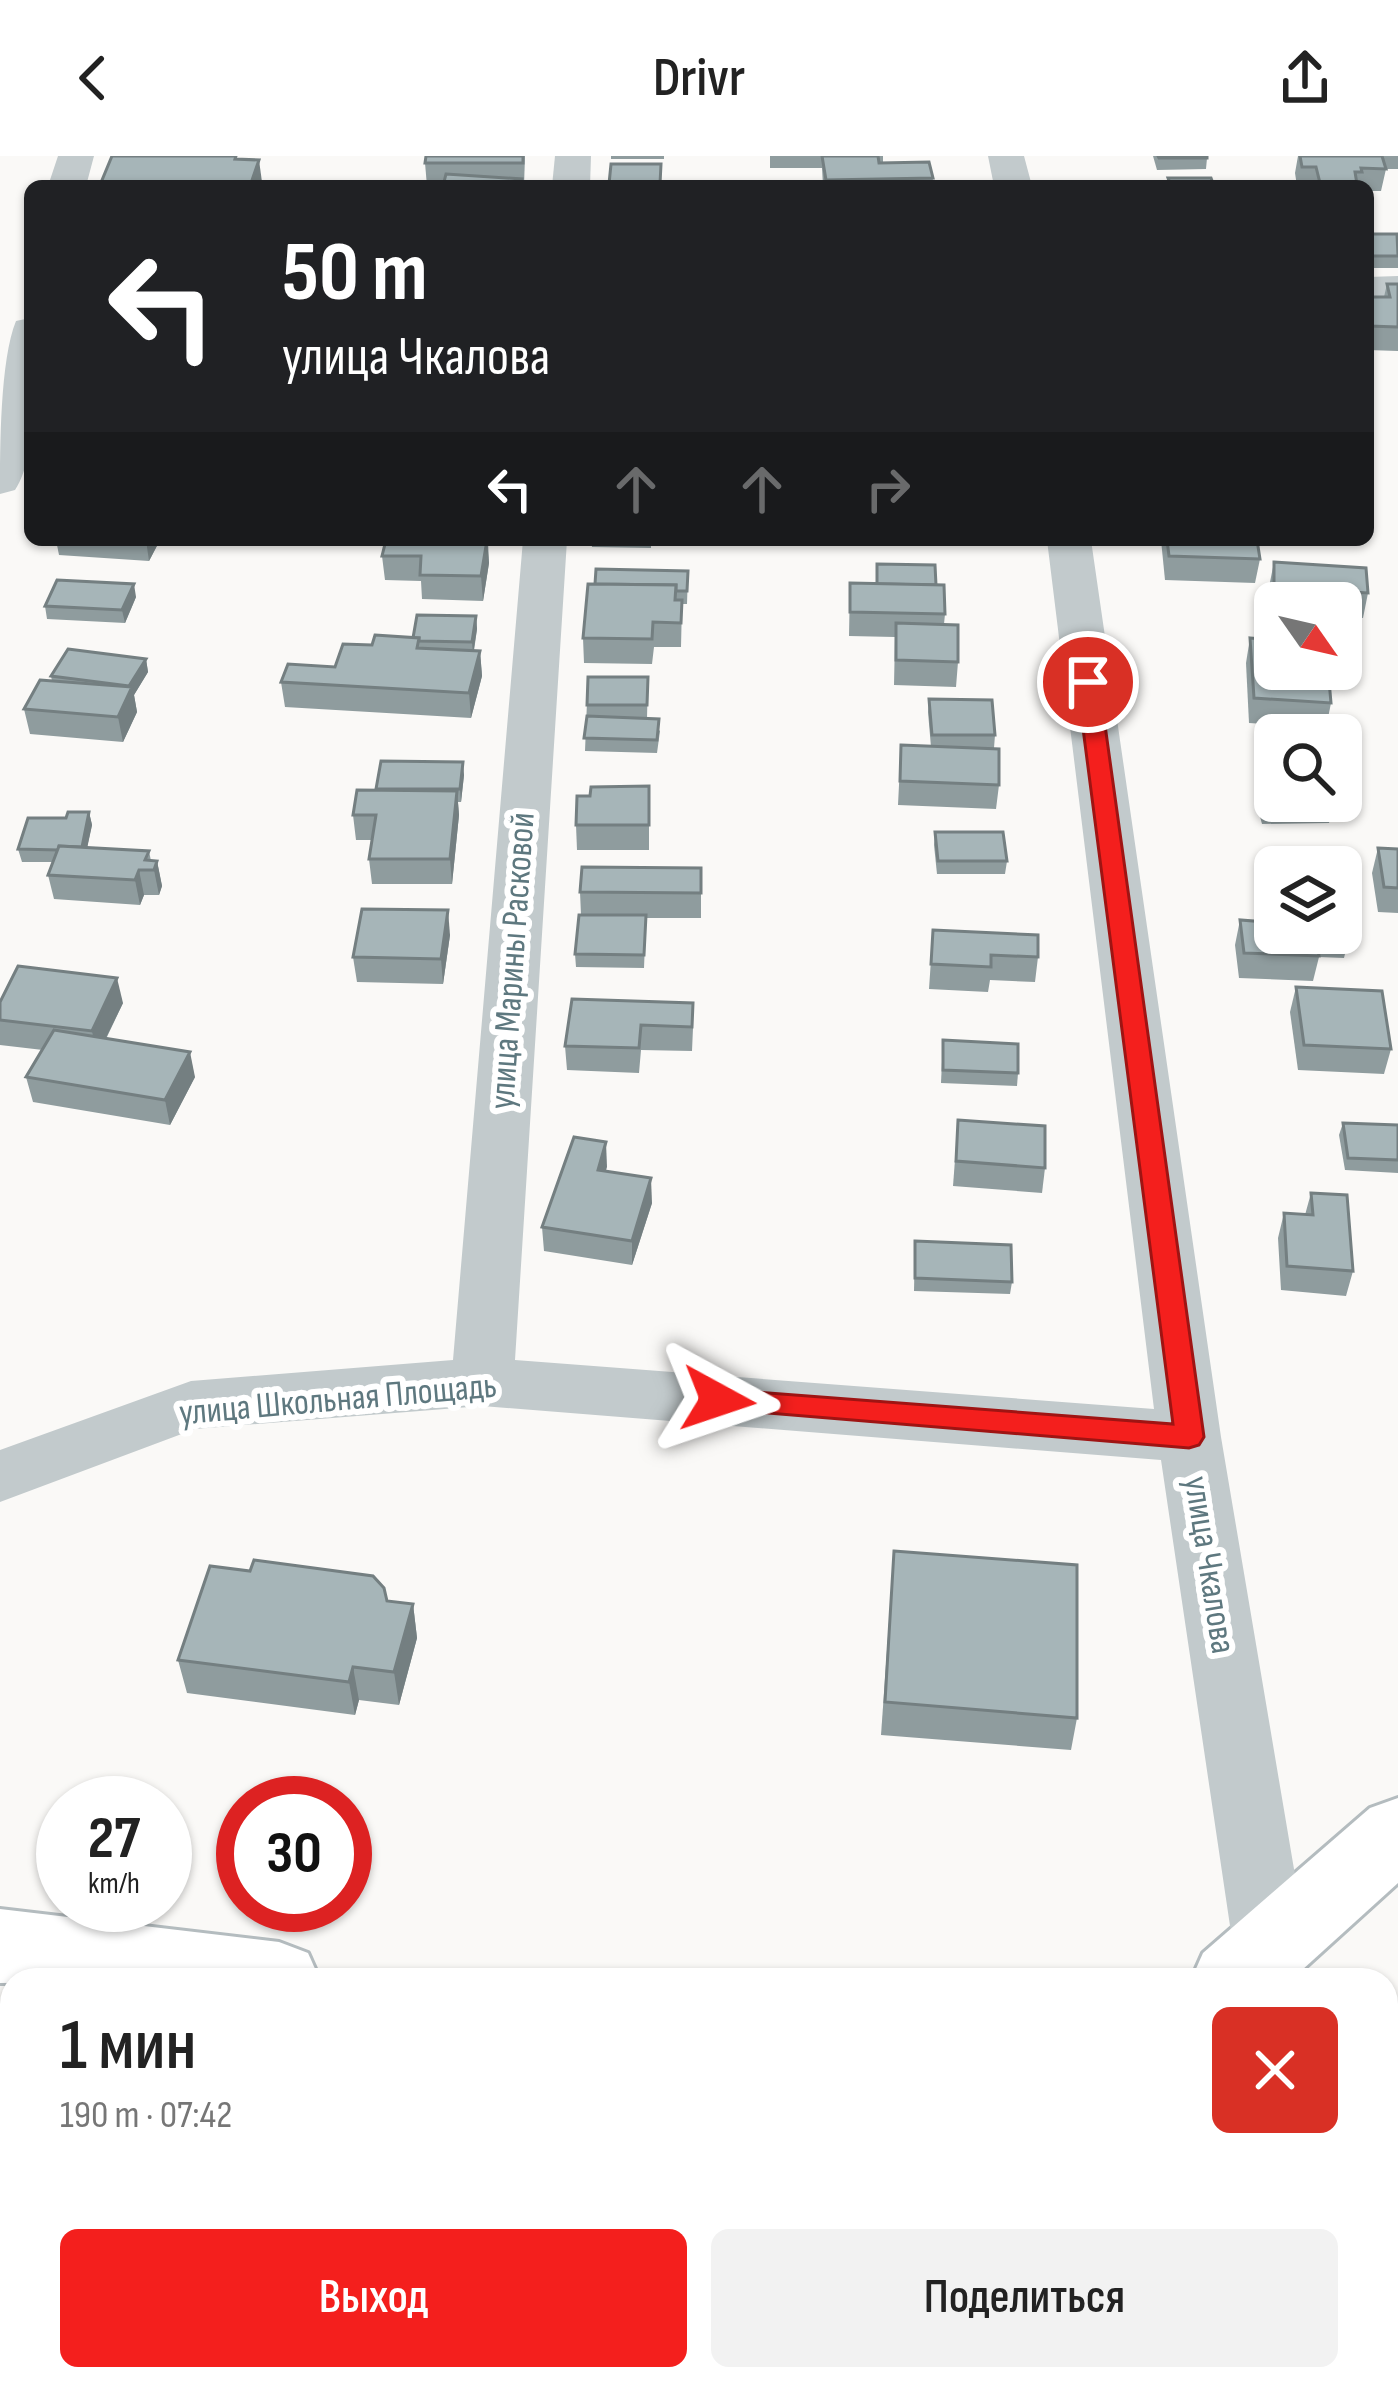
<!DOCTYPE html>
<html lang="ru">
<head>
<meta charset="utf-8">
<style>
	body { margin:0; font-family:"Sofia Sans Condensed",sans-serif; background:#f2f2f2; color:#222; height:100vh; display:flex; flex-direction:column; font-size:45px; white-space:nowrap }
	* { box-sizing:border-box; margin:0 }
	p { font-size:39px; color:#767676 }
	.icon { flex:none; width:66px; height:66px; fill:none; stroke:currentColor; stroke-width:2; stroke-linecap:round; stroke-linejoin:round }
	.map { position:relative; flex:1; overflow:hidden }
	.details { position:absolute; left:0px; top:1812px; width:1398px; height:423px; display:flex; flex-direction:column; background:#fff; border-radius:36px 36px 0 0; box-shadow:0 3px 9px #0004 }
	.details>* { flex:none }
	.guide { position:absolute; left:24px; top:24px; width:1350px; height:366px; border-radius:18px; box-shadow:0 3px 9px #0004; background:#202124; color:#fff; overflow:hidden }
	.needle { width:78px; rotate:124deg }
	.fabs { position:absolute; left:1254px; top:426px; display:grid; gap:24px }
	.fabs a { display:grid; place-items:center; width:108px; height:108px; border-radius:18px; background:#fff; box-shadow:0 3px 9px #0004; font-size:60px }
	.speed { position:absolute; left:36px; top:1620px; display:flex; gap:24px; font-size:60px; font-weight:700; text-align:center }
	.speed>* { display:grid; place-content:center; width:156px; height:156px; border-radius:50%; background:#fff; box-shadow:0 3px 9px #0004; line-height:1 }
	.speed small { font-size:30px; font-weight:400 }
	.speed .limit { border:18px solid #d22; background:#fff; color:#111 }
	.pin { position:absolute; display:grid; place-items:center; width:102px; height:102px; color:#fff; margin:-51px; border:6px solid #fff; border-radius:50%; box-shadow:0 3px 12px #0007 }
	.me { position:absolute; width:132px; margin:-66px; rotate:95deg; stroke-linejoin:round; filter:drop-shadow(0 0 9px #0008) }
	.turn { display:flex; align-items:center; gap:42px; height:252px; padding:0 60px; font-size:54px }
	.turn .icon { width:156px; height:156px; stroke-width:2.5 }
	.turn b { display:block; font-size:84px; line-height:102px }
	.lanes { display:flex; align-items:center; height:114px; padding:0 60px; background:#0003; justify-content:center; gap:60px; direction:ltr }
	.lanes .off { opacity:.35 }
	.round { display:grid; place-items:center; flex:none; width:126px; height:126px; border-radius:18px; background:#f2f2f2 }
	.overview { display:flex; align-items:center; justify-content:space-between; height:204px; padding:0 60px }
	h1 { font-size:72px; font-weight:600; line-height:90px }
	.primary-button { display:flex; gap:24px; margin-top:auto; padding:24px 60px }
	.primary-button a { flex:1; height:138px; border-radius:18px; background:#f41f1d; color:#fff; font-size:48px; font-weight:600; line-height:138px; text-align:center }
	.primary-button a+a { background:#f2f2f2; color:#222 }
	header { display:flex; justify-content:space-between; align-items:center; height:156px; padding:0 60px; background:#fff; font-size:54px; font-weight:600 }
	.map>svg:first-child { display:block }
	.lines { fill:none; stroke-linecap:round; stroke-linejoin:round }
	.major-casing { stroke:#b4bcbf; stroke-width:6 }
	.minor { fill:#c2cacc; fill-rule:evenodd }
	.major { fill:#fff; fill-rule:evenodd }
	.wall { fill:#8f9c9e }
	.shaded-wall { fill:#747f81 }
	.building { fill:#a6b5b8; stroke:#747f81; stroke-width:3 }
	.route { fill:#f41f1d; stroke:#9f1413; stroke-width:3 }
	.labels { text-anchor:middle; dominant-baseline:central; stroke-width:12; stroke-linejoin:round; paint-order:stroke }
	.street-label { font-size:36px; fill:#5e787f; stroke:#fff }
</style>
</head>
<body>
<header><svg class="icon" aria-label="back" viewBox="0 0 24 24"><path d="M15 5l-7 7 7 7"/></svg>Drivr<svg class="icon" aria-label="share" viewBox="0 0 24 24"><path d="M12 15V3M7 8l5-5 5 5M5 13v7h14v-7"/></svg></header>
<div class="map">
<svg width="1398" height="2234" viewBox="0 0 1398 2234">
	<rect width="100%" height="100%" fill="#faf9f7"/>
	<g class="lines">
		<defs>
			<g id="major">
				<polygon points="1398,1642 1398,1727 1291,1824 1191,1824 1203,1797 1370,1652"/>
				<polygon points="0,1753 279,1786 308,1797 320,1824 0,1827"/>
			</g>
		</defs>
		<use href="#major" class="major-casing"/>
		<g class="minor">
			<polygon points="58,0 94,0 86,30 48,30"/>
			<polygon points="555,0 591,0 590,30 552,30"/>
			<polygon points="988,0 1024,0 1032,30 994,30"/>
			<polygon points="1398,120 1398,144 1368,145 1368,121"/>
			<path d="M30 162C30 207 41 297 15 334L0 338C0 292 0 204 16 165Z"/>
			<polygon points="523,384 567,384 515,1204 1154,1253 1047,384 1091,384 1221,1281 1307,1790 1296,1814 1270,1824 1244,1814 1233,1790 1161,1304 482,1250 195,1273 0,1346 0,1294 191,1225 453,1204"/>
		</g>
		<use href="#major" class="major"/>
	</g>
	<g class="wall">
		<polygon points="525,0 524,30 427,30 425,7"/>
		<rect x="611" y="0" width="53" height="3"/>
		<polygon points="770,0 883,0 883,7 933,22 932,30 823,30 822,12 770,12"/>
		<polygon points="1153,0 1207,0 1207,2 1206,13 1157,14"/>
		<polygon points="1298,0 1398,0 1398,13 1386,13 1381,35 1368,35 1368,30 1297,30 1295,17"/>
		<polygon points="611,8 661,8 660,30 609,30"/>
		<polygon points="1368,78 1398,81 1398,112 1368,112"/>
		<polygon points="1387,128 1398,128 1398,195 1368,194 1368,141 1384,141"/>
		<polygon points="56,384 160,384 149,405 59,399"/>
		<polygon points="488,384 489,407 483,445 422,443 421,425 385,424 382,400"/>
		<polygon points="591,384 651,384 651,392 592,391"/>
		<polygon points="1161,384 1257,384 1260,403 1255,427 1165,424"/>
		<polygon points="1274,406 1368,437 1363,462 1341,460 1341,447 1275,447 1275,456 1270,455 1269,431"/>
		<polygon points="688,415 687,448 682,448 681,491 654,491 652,508 584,507 583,482 595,428"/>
		<polygon points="850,427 936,429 945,458 944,468 958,506 956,531 894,529 895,481 849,480"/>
		<polygon points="136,441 125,467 47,463 45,450"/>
		<polygon points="476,460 477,473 474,495 480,495 482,520 471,562 285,551 281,526 335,511"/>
		<polygon points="1250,482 1331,547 1326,572 1249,567 1246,507"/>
		<polygon points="146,503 148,516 134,539 137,556 123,586 30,578 24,553 52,525 51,520"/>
		<polygon points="588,521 648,521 647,562 660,575 657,597 585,595"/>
		<polygon points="929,543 995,579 994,592 953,592 999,629 996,653 898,649 901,589 931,591 928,556"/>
		<polygon points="464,619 461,646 458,646 459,659 452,728 372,728 369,703 372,684 356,684 353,659 377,634"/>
		<polygon points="1257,626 1332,654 1329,667 1262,668 1254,638"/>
		<polygon points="649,630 649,694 577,694 576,669 590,640"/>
		<polygon points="89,656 92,669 87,691 149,695 151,705 157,705 162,730 159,739 144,739 140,749 54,743 48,719 53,706 22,706 18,693 66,662"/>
		<polygon points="935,676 1007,705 1005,718 937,718 934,689"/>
		<polygon points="1378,692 1398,693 1398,757 1378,756 1372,717"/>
		<polygon points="701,712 701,762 646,762 644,812 576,811 575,798 581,759 580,736"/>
		<polygon points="1265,749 1275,777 1350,777 1344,802 1319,801 1313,825 1239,822 1235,789 1240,764 1261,765"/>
		<polygon points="933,774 1038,801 1035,826 990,824 988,836 929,833"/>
		<polygon points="450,779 443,828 357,826 353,801"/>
		<polygon points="1296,831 1391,893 1384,918 1298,914 1290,856"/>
		<polygon points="572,843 693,872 692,895 641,894 639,917 567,914 565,890"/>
		<polygon points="0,846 123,847 106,883 195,921 170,969 33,946 26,921 43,894 0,889"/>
		<polygon points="943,884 1018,917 1017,930 941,927"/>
		<polygon points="958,964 1045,1012 1042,1037 953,1030"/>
		<polygon points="1343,967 1398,969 1398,1017 1345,1014 1339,979"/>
		<polygon points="606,986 606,1015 652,1047 632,1109 544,1095 542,1071"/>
		<polygon points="1311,1037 1353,1115 1346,1140 1281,1134 1278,1082 1284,1057 1305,1059"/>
		<polygon points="915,1085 1012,1126 1010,1138 914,1135"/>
		<polygon points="894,1395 1077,1562 1071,1594 881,1579"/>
		<polygon points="413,1448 417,1482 399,1549 359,1544 355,1559 187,1537 178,1504"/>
		<polygon points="1204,2223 1386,2223 1398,2234 1233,2234 1204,2230"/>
	</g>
	<g class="shaded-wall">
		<polygon points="259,4 262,26 261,30 250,30"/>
		<polygon points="146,384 160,384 149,405"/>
		<polygon points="487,384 489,407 483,445 481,420"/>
		<polygon points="134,428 136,441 125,467 122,454"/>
		<polygon points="476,460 477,473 473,498 472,486"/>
		<polygon points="480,495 482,520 471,562 469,537"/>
		<polygon points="146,503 148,516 134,539 137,556 123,586 118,561 129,530"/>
		<polygon points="463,606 464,619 461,646 460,633"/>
		<polygon points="457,635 459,659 452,728 450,703"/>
		<polygon points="89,656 92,669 84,707 81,694"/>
		<polygon points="157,705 162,730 159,739 154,714"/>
		<polygon points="139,714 144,739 140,749 135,724"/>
		<polygon points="448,754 450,779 443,828 441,803"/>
		<polygon points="117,822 123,847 97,900 92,875"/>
		<polygon points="190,896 195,921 170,969 165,944"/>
		<polygon points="606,986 607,1011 599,1039 598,1014"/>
		<polygon points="651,1022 652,1047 632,1109 632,1085"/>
		<polygon points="413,1448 417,1482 399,1549 394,1516"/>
		<polygon points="353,1511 359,1544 355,1559 349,1526"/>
	</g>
	<g class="building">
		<polygon points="112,0 236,0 235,3 259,4 250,30 100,29"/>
		<polygon points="426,0 523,0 523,7 425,7"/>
		<polygon points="822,0 878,0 879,7 929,6 933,22 826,24"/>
		<polygon points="1158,0 1207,0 1207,2 1159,2"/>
		<polygon points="1300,0 1382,0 1386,13 1361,12 1362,16 1355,16 1357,28 1320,27 1316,11 1302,11"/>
		<polygon points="611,8 661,8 660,28 609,28"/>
		<polygon points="446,18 522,23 521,30 443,30"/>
		<polygon points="1168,22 1211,22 1214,30 1171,30"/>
		<polygon points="1368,78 1397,78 1398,100 1368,100"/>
		<polygon points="1387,128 1398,128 1398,171 1369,170 1368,141 1390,141"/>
		<polygon points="386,384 487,384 481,420 420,419 421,400 382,400"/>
		<polygon points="1167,384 1257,384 1260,403 1169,400"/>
		<polygon points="1274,406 1366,412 1368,437 1274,431"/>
		<polygon points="877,408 935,409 936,429 877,428"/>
		<polygon points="596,413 688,415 687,435 676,435 676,429 595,428"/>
		<polygon points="57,424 134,428 122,454 45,450"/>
		<polygon points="850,427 944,429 945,458 850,456"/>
		<polygon points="588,428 676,429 675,444 682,444 681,467 653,466 652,483 583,482"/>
		<polygon points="417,459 476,460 472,486 419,485 419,482 413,482"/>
		<polygon points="896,467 958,469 958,506 896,504"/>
		<polygon points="375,479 419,482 417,492 480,495 469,537 281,526 288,508 335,511 343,488 372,489"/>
		<polygon points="1250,482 1275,484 1275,513 1328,513 1331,547 1254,542"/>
		<polygon points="68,493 146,503 129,530 51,520"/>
		<polygon points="588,521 648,521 647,549 587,549"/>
		<polygon points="40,524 132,531 118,561 24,553"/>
		<polygon points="929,543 992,544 995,579 932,579"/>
		<polygon points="587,560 659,563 657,584 584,582"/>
		<polygon points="901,589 999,593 999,629 900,625"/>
		<polygon points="381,605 463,606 460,633 376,633"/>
		<polygon points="1275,625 1275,645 1329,645 1332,654 1265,655 1257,626"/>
		<polygon points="649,630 649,669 576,669 577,640 590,640 591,631"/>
		<polygon points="357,634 457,635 450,703 369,703 376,659 353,659"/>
		<polygon points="68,656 89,656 82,691 59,690 58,694 18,693 28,662 66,662"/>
		<polygon points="935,676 1003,676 1007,705 938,705"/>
		<polygon points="59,690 149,695 145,704 157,705 154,714 139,714 135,724 48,719"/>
		<polygon points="1378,692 1398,693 1398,732 1384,731"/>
		<polygon points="582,711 701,712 701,737 580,736"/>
		<polygon points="1265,749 1275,750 1275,777 1316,777 1319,800 1244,797 1240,764 1267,766"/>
		<polygon points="362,753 448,754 441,803 353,801"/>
		<polygon points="1341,753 1347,753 1350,777 1341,776"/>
		<polygon points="579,759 646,759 644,799 575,798"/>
		<polygon points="933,774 1038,779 1038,801 991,799 991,811 931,808"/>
		<polygon points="18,810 117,822 92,875 0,864 0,846"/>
		<polygon points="1296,831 1382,835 1391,893 1304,889"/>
		<polygon points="572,843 693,847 692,871 641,869 639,892 565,890"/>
		<polygon points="54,874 190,896 165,944 26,921"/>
		<polygon points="943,884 1018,888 1018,917 943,914"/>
		<polygon points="958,964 1045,970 1045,1012 956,1005"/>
		<polygon points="1343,967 1398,969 1398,1004 1348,1002"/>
		<polygon points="574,981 606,986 598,1014 651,1022 632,1085 542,1071"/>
		<polygon points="1311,1037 1347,1039 1353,1115 1287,1110 1284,1057 1313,1059"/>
		<polygon points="915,1085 1011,1089 1012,1126 915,1122"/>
		<polygon points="894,1395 1077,1409 1077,1562 885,1546"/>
		<polygon points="254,1404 373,1420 384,1432 387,1445 413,1448 394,1516 353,1511 349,1526 178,1504 210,1410 250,1415"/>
		<polygon points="1386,2063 1398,2065 1398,2234 1334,2234 1334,2223 1386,2223"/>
		<polygon points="680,2223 1166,2223 1165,2234 679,2234"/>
	</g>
	<polygon class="route" points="1088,519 1099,526 1204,1281 1199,1289 1189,1292 708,1252 703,1244 708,1237 718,1233 1173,1268 1077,526"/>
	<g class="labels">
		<g class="street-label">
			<text transform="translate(513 805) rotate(-86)">улица Марины Расковой</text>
			<text transform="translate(338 1244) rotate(-5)">улица Школьная Площадь</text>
			<text transform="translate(1209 1409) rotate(81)">улица Чкалова</text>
		</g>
	</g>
</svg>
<div class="fabs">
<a><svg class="needle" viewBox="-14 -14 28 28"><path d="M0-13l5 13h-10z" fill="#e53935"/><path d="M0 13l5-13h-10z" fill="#767676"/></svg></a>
<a><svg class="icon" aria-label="search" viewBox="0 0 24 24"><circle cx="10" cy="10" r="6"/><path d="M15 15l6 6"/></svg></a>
<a><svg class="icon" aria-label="layers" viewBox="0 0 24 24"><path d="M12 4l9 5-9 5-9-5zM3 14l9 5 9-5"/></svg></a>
</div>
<div class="speed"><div>27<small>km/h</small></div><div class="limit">30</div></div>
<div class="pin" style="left:1088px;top:526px;background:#d93025"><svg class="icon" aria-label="arrive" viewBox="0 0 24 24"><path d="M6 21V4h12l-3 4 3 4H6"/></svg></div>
<svg class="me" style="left:718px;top:1244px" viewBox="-20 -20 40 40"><path d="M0-17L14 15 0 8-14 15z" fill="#f41f1d" stroke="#fff" stroke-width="4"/></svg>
<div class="guide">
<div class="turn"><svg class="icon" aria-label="left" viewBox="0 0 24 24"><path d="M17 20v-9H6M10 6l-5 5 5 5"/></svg><div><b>50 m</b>улица Чкалова</div></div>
<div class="lanes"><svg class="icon" aria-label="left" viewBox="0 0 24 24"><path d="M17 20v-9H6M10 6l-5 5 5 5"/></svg><svg class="icon off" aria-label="ahead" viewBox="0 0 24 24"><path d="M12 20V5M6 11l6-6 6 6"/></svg><svg class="icon off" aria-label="ahead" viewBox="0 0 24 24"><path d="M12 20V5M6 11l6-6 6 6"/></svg><svg class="icon off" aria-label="right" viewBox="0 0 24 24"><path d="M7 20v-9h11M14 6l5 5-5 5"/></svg></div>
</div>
<section class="details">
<div class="overview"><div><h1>1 мин</h1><p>190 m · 07:42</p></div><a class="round" style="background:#d93025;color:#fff"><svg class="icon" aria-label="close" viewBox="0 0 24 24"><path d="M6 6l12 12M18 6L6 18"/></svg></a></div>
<div class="primary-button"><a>Выход</a><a>Поделиться</a></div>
</section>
</div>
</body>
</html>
